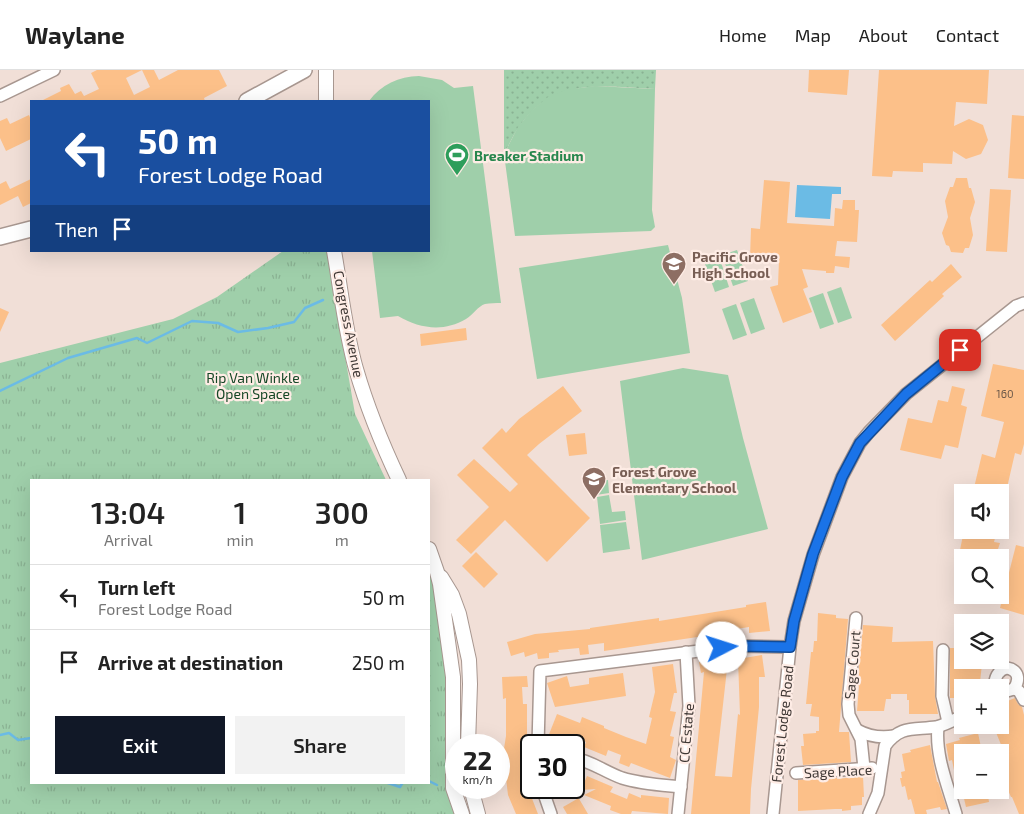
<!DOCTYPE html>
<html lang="en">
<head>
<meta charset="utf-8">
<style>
	body { margin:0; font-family:"Exo 2",sans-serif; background:#f2f2f2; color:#222; height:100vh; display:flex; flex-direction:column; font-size:19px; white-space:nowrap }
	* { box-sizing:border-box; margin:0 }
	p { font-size:16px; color:#767676 }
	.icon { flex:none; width:28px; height:28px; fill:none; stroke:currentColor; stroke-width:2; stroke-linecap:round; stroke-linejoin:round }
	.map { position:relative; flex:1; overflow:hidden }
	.side { position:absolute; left:30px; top:409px; width:400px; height:305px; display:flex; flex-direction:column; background:#fff; border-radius:0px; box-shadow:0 5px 20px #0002 }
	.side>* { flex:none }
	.guide { position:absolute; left:30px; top:30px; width:400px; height:152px; border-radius:0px; box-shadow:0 5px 20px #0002; background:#1a4fa0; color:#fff; overflow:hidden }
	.tools { position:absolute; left:954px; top:414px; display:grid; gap:10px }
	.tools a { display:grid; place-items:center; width:55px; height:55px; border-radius:0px; background:#fff; box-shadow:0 5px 20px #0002; font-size:25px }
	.speed { position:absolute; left:445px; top:664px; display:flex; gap:10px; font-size:25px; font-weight:700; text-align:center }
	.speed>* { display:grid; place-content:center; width:65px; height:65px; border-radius:50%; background:#fff; box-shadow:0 5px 20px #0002; line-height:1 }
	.speed small { font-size:12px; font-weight:400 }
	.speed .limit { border:2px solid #111; border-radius:8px; background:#fff; color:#111 }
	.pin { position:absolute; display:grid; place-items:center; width:42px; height:42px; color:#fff; margin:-21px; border-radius:10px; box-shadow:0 2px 8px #0006 }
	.me { position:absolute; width:55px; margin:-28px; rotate:85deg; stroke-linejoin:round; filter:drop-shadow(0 0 4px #0008) }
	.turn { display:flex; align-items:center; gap:18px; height:105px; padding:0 25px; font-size:22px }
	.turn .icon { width:65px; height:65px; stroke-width:2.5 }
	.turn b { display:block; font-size:35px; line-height:42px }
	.then { display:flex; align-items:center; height:48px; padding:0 25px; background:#0003; gap:10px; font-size:19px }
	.eta { display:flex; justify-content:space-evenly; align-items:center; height:85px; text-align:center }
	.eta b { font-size:30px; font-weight:600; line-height:35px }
	.action { display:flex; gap:10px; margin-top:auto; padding:10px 25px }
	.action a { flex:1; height:58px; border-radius:0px; background:#111827; color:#fff; font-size:20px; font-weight:600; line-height:58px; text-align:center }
	.action a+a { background:#f2f2f2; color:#222 }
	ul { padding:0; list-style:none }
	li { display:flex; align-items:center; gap:15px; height:65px; padding:0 25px; border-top:1px solid #e0e0e0 }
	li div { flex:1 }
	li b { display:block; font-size:19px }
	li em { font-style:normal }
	header { display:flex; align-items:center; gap:30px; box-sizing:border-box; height:70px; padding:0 25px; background:#fff; border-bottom:1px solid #e0e0e0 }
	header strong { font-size:24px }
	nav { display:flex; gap:28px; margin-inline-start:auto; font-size:18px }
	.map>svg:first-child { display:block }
	.grass { fill:url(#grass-dots) }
	.park { fill:url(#park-tufts) }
	.pitch { fill:#9fcfaa }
	.water { fill:#6bbbe5 }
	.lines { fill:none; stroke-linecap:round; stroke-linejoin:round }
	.stream { stroke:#6bbbe5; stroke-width:2.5 }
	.building { fill:#fcc089 }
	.minor-casing { stroke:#a89790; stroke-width:14 }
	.tertiary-casing { stroke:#a89790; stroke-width:16 }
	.secondary-casing { stroke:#a89790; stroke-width:18 }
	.minor { stroke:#fff; stroke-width:11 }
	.tertiary { stroke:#fff; stroke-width:14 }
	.secondary { stroke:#fff; stroke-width:15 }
	.route-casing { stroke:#114b97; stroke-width:12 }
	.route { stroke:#1a73e8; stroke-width:9 }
	.labels { text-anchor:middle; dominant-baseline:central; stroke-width:4.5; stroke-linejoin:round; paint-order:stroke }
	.number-label { font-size:11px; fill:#6e5a4a }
	.leisure-label { font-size:14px; font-weight:bold; fill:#27864d; stroke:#feece5; text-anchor:start }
	.education-label { font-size:14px; font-weight:bold; fill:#785e54; stroke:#feece5; text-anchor:start }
	.street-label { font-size:14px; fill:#3f3835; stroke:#feece5 }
	.park-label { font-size:14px; fill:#164726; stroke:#feece5 }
</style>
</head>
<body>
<header>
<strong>Waylane</strong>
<nav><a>Home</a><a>Map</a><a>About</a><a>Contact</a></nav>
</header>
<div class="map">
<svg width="1024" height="744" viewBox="0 0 1024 744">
	<defs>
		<pattern id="grass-dots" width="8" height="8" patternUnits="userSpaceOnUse" patternTransform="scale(1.25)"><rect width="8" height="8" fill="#9fcfaa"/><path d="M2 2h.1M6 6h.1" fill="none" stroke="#8ab293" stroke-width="1.8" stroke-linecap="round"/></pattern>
		<pattern id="park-tufts" width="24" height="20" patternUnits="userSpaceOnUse" patternTransform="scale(1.25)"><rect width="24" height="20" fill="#9fcfaa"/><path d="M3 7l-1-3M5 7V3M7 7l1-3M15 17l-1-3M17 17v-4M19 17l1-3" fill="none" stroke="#8ab293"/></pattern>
	</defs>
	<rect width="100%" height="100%" fill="#f1dfd7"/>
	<path class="grass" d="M504 0H656L655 19C603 16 552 7 519 57 513 65 509 75 504 84Z"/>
	<polygon class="park" points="283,181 327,181 355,344 386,410 31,410 31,712 429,712 429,500 438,531 462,744 0,744 0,293 173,249 217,227"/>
	<g class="pitch">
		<path d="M419 6 442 10 454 18 473 16 501 233C496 233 490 233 485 234 478 236 473 245 466 249 444 262 420 259 398 246L380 248 372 181H429V31H369C381 15 399 6 419 6Z"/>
		<polygon points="595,16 655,19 652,140 655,157 651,161 515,166 504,84 518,57 531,41 548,27 565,20"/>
		<polygon points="668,175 682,228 690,283 537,309 519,198"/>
		<polygon points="737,180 748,211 733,216 722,185"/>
		<polygon points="719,186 729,217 715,222 704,191"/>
		<polygon points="841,217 852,248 838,253 827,222"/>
		<polygon points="823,223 834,254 820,259 809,228"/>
		<polygon points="754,228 765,259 751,264 740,233"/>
		<polygon points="736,234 747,265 733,270 722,239"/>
		<polygon points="683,298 728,305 743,368 768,459 642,490 620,311"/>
		<polygon points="608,410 609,423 596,425 594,411"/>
		<polygon points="609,425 612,442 625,441 626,450 600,454 597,427"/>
		<polygon points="626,452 630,479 603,483 600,455"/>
	</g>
	<polygon class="water" points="797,115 841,117 841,124 832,124 830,149 795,147"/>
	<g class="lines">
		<g class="stream">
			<polyline points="0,321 68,288 137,268 147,273 192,251 218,253 238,262 268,258 294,252 305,238 323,230"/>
			<polyline points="0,665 9,663 18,670 31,668"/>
			<polyline points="429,711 437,715"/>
			<polyline points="385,712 400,717 403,712"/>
		</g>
	</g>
	<g class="building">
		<polygon points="97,0 142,0 126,8 134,25 150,17 142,0 154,0 159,10 178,0 219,0 227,16 204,28 205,31 41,31 61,21 60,18 69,14 75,24 81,21 84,26 99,19 91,3"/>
		<polygon points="809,0 849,0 847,25 808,22"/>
		<polygon points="879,0 989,0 987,34 956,32 954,56 969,49 983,55 988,70 981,84 966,89 953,81 952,94 923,93 923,102 893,101 892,107 872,106"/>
		<polygon points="29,45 31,50 31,69 6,81 0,68 0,51 7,48 10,54"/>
		<polygon points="1012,45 1024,46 1024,109 1008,108"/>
		<polygon points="956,108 967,108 969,118 971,118 975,132 970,148 973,165 969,178 965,178 963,183 951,182 949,176 946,175 942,163 948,147 945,131 950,117 953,117"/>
		<polygon points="31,109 31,133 23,137 18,126 0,135 0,114 6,111 10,119"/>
		<polygon points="764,110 790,112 787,153 834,156 835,138 842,139 843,130 855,130 855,140 859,140 857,172 837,171 835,186 850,187 849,198 835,196 834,203 826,203 826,201 802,199 808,217 803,219 812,242 783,253 770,217 778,215 779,190 750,188 751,158 760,159"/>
		<polygon points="990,119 1011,120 1007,182 986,181"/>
		<polygon points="951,194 962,207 942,224 944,226 895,271 881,255 930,210 932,212"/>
		<polygon points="0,238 9,242 0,262"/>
		<polygon points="466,258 467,270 421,276 420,264"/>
		<polygon points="993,294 1024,300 1024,374 1021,385 1015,383 1006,422 973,422 982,384 995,388 1004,352 981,346"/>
		<polygon points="563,316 582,341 539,374 527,385 590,448 547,492 505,450 471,484 456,470 489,437 457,405 474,389 510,422 518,414 482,378 502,358 506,363 519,349"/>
		<polygon points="952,316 965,319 961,335 967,337 958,378 945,375 941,389 900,380 908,348 932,353 938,330 948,332"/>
		<polygon points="585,363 587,384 569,386 566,365"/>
		<polygon points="964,460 997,460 994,472 1000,473 995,488 969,488 959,485"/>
		<polygon points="1016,475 1024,477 1024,545 1000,538"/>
		<polygon points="476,482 498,504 484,518 462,496"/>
		<polygon points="766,532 770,561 749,563 749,557 718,562 719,569 704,571 704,566 604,581 604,573 588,575 589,584 580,585 579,578 558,580 559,582 549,583 549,588 538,589 537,583 525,587 524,582 511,586 507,572 535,564 590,559 590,558 659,548 659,551 746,537 746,535"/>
		<polygon points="818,543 836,545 836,548 848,549 839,662 849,662 851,692 803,695 801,676 804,676 803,664 816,663 816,661 819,661 819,647 810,646 812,634 806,634 811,582 813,582 814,571 817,571"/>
		<polygon points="863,555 893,557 892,572 933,571 935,626 938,644 909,644 909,630 907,630 907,624 891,624 891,629 886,629 884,641 857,641 859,616 857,616"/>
		<polygon points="950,578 962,578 962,590 974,590 974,594 982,594 980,612 974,613 974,618 962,618 962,628 950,628"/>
		<polygon points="762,585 765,607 759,607 759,637 751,719 750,744 691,744 704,602 701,603 699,592 723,587 724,591 728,590 715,706 732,707 738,644 740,645 738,589"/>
		<polygon points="673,594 677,623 674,623 670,641 676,642 670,666 674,667 670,687 676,690 670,708 631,693 629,697 619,693 621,685 608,680 606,686 584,677 586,672 566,664 562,675 554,675 546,672 557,644 580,653 582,647 604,656 604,658 626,667 646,674 652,648 649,647 655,622 652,597"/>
		<polygon points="623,603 626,626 555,637 547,613 567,606 570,617 589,614 589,608"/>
		<polygon points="527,606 528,617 522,617 523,634 527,634 527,665 523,695 525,695 529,727 531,726 538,744 516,744 508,725 504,691 502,691 506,666 506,628 503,629 502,607"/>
		<polygon points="1015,628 1018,634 1022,637 1024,645 1024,744 1019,744 1012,727 1013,727 1011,727 1000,702 1000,682 997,679 1002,677 995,660 996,659 994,655 1000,655 1000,634"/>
		<polygon points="978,663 982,682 960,682 962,693 962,708 956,710 952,690 949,691 946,674 960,670 959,668"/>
		<polygon points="930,675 937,712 938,712 947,739 941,740 940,737 926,740 927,744 915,744 911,729 908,730 905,716 902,717 900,708 902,708 901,702 905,701 902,684 911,682 910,680"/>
		<polygon points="587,706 613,717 610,722 627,729 629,723 641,728 641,725 669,728 668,744 632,741 631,744 621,744 610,740 611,736 584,725 596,719 581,720"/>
		<polygon points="863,706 864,727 862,727 862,735 851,736 851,740 842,741 842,739 835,739 798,741 798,710 837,708 837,709"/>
		<polygon points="962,720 987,720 989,732 966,737"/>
		<polygon points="578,727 588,744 567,744 563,737 577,729"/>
	</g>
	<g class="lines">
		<defs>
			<g id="minor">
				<polyline points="0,26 54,0"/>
				<polyline points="856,548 848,634 849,645 861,669 864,698"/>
				<polyline points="943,580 942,626 948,652"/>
				<path d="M995 618C994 608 998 600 1007 598 1019 600 1020 610 1014 619"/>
				<polyline points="1000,623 1014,619 1019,621 1024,630"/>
				<path d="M938 657C935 686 948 716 956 744"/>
				<path d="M857 660C868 666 882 668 894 666"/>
				<polyline points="538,675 540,601 739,576 790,577"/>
				<path d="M574 688C591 691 605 702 622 708 641 714 661 715 681 717"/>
				<polyline points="796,703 872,698"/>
				<polyline points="542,718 551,744"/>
				<polyline points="678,744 689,636 686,582"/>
				<polyline points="773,744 790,577 794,551 813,485 842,407 860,373 869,362 906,324 1016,236 1024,233"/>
				<path d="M869 744 878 723 885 676C900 655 914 660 936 657 945 655 954 650 962 646"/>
			</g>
			<g id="tertiary">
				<polyline points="326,0 326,31"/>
				<path d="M334 181C341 220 345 261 356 299 367 337 382 374 399 410"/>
				<polyline points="429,479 437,502 440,514 453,607 453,718 462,744"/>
				<polyline points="441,507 452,525 459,544 469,590 470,614 468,675"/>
				<polyline points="471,718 478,744"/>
			</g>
			<g id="secondary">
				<polyline points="247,31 304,0"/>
				<polyline points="0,167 31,159"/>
			</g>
		</defs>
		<use href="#minor" class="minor-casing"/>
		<use href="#tertiary" class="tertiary-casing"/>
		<use href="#secondary" class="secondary-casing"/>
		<use href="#minor" class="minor"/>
		<use href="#tertiary" class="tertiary"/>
		<use href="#secondary" class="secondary"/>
	</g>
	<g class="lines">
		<defs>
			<polyline id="route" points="722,578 739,576 790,577 794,551 813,484 842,407 860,373 906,324 960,280"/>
		</defs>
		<use href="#route" class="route-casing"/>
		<use href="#route" class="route"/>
	</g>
	<defs>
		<symbol id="stadium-pin" viewBox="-11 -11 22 30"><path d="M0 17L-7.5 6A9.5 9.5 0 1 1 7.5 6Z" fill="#2e9e5b" stroke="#feece5"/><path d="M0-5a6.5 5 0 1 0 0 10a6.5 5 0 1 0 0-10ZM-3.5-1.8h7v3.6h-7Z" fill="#fff"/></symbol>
		<symbol id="school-pin" viewBox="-11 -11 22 30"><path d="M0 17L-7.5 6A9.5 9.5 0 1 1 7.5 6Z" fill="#8d6e63" stroke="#feece5"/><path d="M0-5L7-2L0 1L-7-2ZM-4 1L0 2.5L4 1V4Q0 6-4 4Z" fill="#fff"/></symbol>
	</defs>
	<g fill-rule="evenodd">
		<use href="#stadium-pin" x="443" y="71" width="28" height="38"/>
		<use href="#school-pin" x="660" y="180" width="28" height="38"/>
		<use href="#school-pin" x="580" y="395" width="28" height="38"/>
	</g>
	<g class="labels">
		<g class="number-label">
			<text x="1005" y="323">160</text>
		</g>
		<g class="leisure-label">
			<text x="474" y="85">Breaker Stadium</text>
		</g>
		<g class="education-label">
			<text x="692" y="186">Pacific Grove<tspan x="692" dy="16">High School</tspan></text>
			<text x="612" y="401">Forest Grove<tspan x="612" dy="16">Elementary School</tspan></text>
		</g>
		<g class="street-label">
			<text transform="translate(349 254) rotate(79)">Congress Avenue</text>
			<text transform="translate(852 595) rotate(-85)">Sage Court</text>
			<text transform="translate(782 654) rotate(-84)">Forest Lodge Road</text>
			<text transform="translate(686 663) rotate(-85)">CC Estate</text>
			<text transform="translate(838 701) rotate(-3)">Sage Place</text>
		</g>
		<g class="park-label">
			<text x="253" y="307">Rip Van Winkle<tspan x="253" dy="16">Open Space</tspan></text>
		</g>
	</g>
</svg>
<div class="tools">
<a><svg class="icon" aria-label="sound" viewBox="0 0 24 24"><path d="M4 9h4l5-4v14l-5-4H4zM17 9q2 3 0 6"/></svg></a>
<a><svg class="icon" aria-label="search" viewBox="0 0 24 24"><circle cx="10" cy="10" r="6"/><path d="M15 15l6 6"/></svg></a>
<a><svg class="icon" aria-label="layers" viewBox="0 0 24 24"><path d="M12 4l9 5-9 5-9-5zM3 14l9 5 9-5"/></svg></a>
<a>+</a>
<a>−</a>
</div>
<div class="speed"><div>22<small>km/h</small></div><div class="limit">30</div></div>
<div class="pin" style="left:960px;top:280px;background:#d93025"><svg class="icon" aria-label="arrive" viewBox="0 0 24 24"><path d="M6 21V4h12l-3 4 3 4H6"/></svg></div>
<svg class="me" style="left:722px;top:578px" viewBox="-20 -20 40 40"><circle r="19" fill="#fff"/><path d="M0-13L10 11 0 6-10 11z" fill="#1a73e8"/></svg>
<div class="guide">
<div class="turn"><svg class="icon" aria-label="left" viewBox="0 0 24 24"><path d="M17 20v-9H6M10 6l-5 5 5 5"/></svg><div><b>50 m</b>Forest Lodge Road</div></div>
<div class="then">Then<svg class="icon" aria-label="arrive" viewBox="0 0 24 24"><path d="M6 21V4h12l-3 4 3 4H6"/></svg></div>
</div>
<section class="side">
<div class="eta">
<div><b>13:04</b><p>Arrival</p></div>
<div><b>1</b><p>min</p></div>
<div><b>300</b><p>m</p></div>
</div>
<ul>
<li><svg class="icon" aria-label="left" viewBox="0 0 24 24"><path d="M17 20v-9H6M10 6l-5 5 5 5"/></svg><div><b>Turn left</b><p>Forest Lodge Road</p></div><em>50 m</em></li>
<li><svg class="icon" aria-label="arrive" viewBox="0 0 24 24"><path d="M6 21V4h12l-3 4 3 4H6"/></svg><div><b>Arrive at destination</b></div><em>250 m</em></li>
</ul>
<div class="action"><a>Exit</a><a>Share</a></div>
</section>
</div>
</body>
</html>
